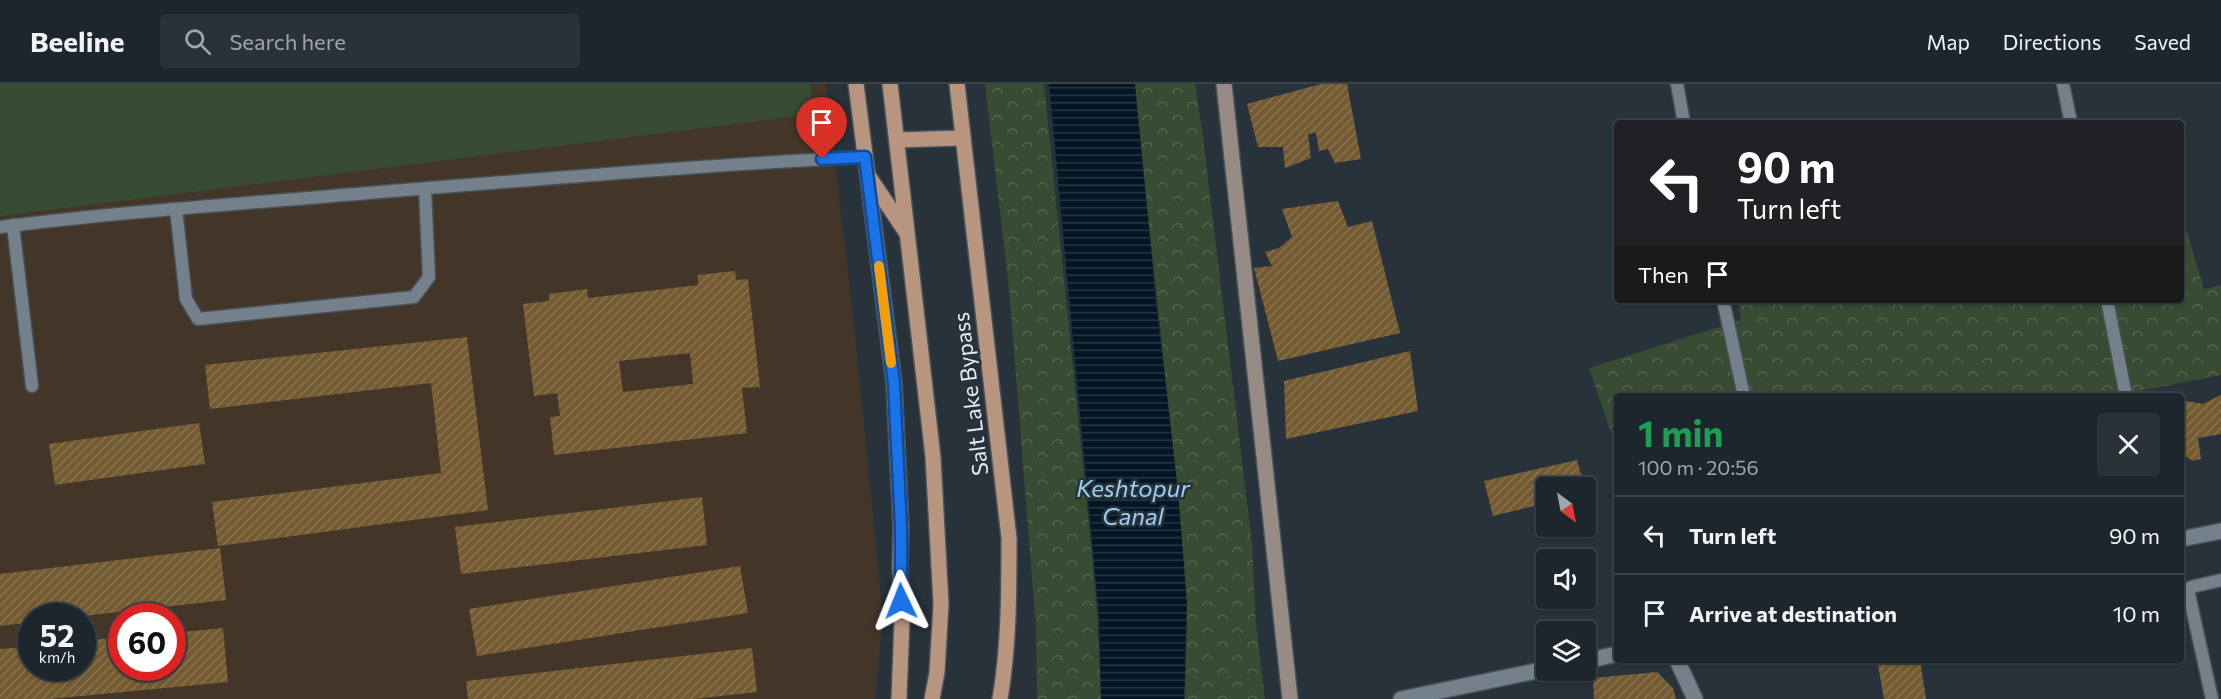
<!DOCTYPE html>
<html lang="en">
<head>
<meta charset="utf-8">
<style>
	body { margin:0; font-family:Commissioner,sans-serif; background:#2a3238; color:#f1f3f6; height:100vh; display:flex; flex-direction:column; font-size:22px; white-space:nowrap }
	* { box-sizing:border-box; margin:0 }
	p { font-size:20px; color:#a0a5a9 }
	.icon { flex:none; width:33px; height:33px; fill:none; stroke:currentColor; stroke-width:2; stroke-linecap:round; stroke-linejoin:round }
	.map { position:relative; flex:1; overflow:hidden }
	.side { position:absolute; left:1614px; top:309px; width:570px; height:270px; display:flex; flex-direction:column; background:#1d262c; border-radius:6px; box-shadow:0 2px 4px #0004,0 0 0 2px #3b4348 }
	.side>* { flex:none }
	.hud { position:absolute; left:1614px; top:36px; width:570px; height:183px; border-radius:6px; box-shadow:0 2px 4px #0004,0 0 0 2px #3b4348; background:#202124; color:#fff; overflow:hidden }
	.needle { width:39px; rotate:148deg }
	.buttons { position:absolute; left:1536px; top:393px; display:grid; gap:12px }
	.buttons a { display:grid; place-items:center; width:60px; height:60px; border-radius:6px; background:#1d262c; box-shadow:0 2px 4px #0004,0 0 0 2px #3b4348; font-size:30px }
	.speed { position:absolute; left:18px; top:519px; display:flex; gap:12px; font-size:30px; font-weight:700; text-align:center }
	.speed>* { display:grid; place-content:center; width:78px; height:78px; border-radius:50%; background:#1d262c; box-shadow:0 2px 4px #0004,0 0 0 2px #3b4348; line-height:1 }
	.speed small { font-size:15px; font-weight:400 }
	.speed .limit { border:9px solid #d22; background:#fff; color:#111 }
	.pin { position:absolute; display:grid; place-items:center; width:51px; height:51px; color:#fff; margin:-62px -26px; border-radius:50% 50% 50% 0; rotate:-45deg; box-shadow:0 0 6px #0007 }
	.pin .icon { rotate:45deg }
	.me { position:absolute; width:66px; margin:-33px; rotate:358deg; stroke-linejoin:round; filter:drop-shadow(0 0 4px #0008) }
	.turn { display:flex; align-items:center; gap:21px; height:126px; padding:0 24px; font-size:27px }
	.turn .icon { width:78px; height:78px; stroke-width:2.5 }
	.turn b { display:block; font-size:42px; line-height:51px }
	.then { display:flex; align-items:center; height:57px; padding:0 24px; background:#0003; gap:12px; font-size:22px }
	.round { display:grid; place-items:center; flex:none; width:63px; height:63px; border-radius:6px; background:#2a3238 }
	.headline { display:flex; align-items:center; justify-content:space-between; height:102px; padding:0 24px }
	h1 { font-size:36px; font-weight:700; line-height:45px; color:#1e9e55 }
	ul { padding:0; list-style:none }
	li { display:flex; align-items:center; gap:18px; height:78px; padding:0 24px; border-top:2px solid #3b4348 }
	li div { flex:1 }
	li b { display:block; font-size:22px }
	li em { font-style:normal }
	header { display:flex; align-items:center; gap:36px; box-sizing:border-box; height:84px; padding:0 30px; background:#1d262c; border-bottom:2px solid #3b4348 }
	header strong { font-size:28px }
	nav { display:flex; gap:33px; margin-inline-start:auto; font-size:21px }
	.search { width:420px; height:54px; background:#2a3238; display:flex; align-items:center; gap:15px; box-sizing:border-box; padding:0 21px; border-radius:6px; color:#a0a5a9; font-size:22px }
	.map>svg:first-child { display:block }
	.education { fill:#443529; fill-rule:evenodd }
	.park { fill:url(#park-crowns) }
	.pitch { fill:#374c33 }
	.water { fill:url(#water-rules) }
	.building { fill:url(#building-hatch); fill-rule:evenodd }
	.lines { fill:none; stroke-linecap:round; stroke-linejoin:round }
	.lane-casing { stroke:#475158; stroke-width:15 }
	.street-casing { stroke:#475158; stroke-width:18 }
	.secondary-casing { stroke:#475158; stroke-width:18 }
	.primary-casing { stroke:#475158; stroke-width:18 }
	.lane { stroke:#74818b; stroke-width:12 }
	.street { stroke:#74818b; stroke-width:15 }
	.secondary { stroke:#968b85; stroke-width:15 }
	.primary { stroke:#b8957f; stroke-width:15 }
	.route-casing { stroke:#114b97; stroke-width:15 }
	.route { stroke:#1a73e8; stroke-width:10 }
	.slow { stroke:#f59e0b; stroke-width:10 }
	.labels { text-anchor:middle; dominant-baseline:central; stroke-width:5; stroke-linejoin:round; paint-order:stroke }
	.street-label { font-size:22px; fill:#e5ecf2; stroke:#27323b }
	.water-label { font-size:24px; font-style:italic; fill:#9ccff6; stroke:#27323b }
</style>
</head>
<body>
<header>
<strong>Beeline</strong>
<div class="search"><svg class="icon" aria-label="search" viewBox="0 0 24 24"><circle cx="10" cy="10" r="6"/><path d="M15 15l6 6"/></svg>Search here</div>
<nav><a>Map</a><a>Directions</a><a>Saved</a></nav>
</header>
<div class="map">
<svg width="2221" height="615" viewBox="0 0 2221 615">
	<defs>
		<pattern id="park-crowns" width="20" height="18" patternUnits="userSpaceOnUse" patternTransform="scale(1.5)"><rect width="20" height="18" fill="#374c33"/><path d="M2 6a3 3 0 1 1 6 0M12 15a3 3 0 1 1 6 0" fill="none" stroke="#546651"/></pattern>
		<pattern id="water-rules" width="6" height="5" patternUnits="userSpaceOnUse" patternTransform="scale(1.5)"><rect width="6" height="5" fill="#031624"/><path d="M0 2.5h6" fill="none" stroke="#283844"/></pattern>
		<pattern id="building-hatch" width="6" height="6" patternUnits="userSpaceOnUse" patternTransform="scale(1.5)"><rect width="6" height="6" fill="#745b32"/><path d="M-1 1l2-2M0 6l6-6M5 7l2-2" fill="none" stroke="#887350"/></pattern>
	</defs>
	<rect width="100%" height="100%" fill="#27323b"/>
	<path class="education" d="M0 0H826L855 250 883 533 875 615H0ZM32 532H82V584H32ZM122 532H172V584H122Z"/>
	<g class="park">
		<polygon points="985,0 1044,0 1091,461 1097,529 1101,615 1037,615 1036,544 1009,204"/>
		<polygon points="1134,0 1195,0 1202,45 1252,460 1256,541 1265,615 1185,615 1187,533 1179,419"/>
		<polygon points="2184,139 2204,205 2221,201 2221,291 2114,312 1617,312 1617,366 1589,284 1741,236 1738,216 2181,216 2181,140"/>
	</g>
	<polygon class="pitch" points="0,0 810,0 813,30 0,132"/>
	<polygon class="water" points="1049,0 1135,0 1156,217 1178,407 1187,519 1184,615 1101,615 1099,533"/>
	<g class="building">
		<polygon points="1321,0 1347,0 1361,75 1335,79 1328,65 1319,67 1316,49 1308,50 1311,74 1285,84 1283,63 1258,63 1247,20"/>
		<polygon points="1338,117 1348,143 1372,137 1400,249 1278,277 1254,184 1272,182 1265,168 1279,164 1292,153 1282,125"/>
		<path d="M735 187 736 196 748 195 760 303 742 304 747 349 554 371 550 333 560 332 557 309 534 312 523 220 549 217V210L587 205 588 214 698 201V191ZM690 269 693 300 623 308 619 277Z"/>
		<polygon points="467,253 488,426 218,462 212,418 441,389 431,299 210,325 205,281"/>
		<polygon points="1410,267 1418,327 1286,355 1284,297"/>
		<polygon points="2221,311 2221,350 2198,354 2201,375 2193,377 2181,370 2181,316 2203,320"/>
		<polygon points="199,339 205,380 55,401 49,360"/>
		<polygon points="1577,376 1585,404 1546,404 1546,419 1493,432 1484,397"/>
		<polygon points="702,413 707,461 461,490 455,443"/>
		<polygon points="220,464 226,516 83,532 32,532 32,538 0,542 0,490"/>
		<polygon points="740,482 748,529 477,572 469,525"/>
		<polygon points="223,544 228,598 50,615 0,615 0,565 32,562 32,584 82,584 82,557 122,553 122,584 172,584 172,549"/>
		<polygon points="752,564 757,608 694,615 468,615 466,597"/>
		<polygon points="1911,576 1920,576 1926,615 1884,615 1878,581"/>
		<polygon points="1657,588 1673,604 1676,615 1594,615 1593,594"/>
	</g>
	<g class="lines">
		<defs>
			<g id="lane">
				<polyline points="1677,0 1684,39"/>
				<polyline points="2063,0 2071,39"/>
				<polyline points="176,125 186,215 198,235 414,213 429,193 425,105"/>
				<polyline points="13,141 32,302"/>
				<path d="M0 143C126 127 253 119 380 108 542 95 703 81 865 73"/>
				<polyline points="1723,216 1744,312"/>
				<polyline points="2107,216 2126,312"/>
				<polyline points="2212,615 2188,506 2191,503 2221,496"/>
			</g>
			<g id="street">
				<polyline points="2181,455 2221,447"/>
				<polyline points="1677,576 1695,615"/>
				<polyline points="1586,577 1617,570"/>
				<polyline points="1401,615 1546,585"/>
			</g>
			<polyline id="secondary" points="1224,0 1290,615"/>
			<g id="primary">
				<polyline points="856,0 894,299 901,443 900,481 902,535 899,615"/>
				<polyline points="890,0 933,373 941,520 937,588 932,615"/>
				<path d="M957 0 1009 454C1009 508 1009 562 1000 615"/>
				<polyline points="897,56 962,54"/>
				<polyline points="869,93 906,148"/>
			</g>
		</defs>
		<use href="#lane" class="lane-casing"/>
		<use href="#street" class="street-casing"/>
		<use href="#secondary" class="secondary-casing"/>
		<use href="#primary" class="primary-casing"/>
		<use href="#lane" class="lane"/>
		<use href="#street" class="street"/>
		<use href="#secondary" class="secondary"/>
		<use href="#primary" class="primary"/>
	</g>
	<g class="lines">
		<defs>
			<polyline id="route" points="822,75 865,73 894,299 901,443 901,517"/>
		</defs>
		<use href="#route" class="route-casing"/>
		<use href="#route" class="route"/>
		<polyline class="slow" points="879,182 891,279"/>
	</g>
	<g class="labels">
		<g class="street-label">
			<text transform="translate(970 310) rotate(-97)">Salt Lake Bypass</text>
		</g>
		<g class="water-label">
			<text x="1133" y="403">Keshtopur<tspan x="1133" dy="28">Canal</tspan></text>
		</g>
	</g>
</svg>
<div class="buttons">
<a><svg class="needle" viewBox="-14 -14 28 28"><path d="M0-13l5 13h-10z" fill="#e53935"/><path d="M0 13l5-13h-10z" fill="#a0a5a9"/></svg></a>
<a><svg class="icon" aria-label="sound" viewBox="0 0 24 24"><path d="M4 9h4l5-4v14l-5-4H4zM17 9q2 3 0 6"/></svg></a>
<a><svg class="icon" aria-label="layers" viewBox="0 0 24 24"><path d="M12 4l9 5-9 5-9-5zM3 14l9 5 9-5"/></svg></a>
</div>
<div class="speed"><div>52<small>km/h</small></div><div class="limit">60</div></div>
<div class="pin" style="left:822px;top:75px;background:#d93025"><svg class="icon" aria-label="arrive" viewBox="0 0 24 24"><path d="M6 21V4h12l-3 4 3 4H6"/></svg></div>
<svg class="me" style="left:901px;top:517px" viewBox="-20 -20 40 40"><path d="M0-17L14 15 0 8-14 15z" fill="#1a73e8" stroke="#fff" stroke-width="4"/></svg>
<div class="hud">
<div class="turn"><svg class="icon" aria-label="left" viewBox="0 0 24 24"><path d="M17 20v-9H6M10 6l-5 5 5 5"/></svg><div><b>90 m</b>Turn left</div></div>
<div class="then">Then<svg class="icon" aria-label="arrive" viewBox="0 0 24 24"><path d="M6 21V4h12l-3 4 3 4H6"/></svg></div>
</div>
<section class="side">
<div class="headline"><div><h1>1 min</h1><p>100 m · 20:56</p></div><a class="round"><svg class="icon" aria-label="close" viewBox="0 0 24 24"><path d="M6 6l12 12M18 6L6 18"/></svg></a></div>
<ul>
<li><svg class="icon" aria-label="left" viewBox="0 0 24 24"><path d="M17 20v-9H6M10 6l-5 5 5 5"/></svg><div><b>Turn left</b></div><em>90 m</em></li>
<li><svg class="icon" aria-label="arrive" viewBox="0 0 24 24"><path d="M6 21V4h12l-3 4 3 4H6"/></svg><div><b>Arrive at destination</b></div><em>10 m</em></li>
</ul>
</section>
</div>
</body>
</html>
